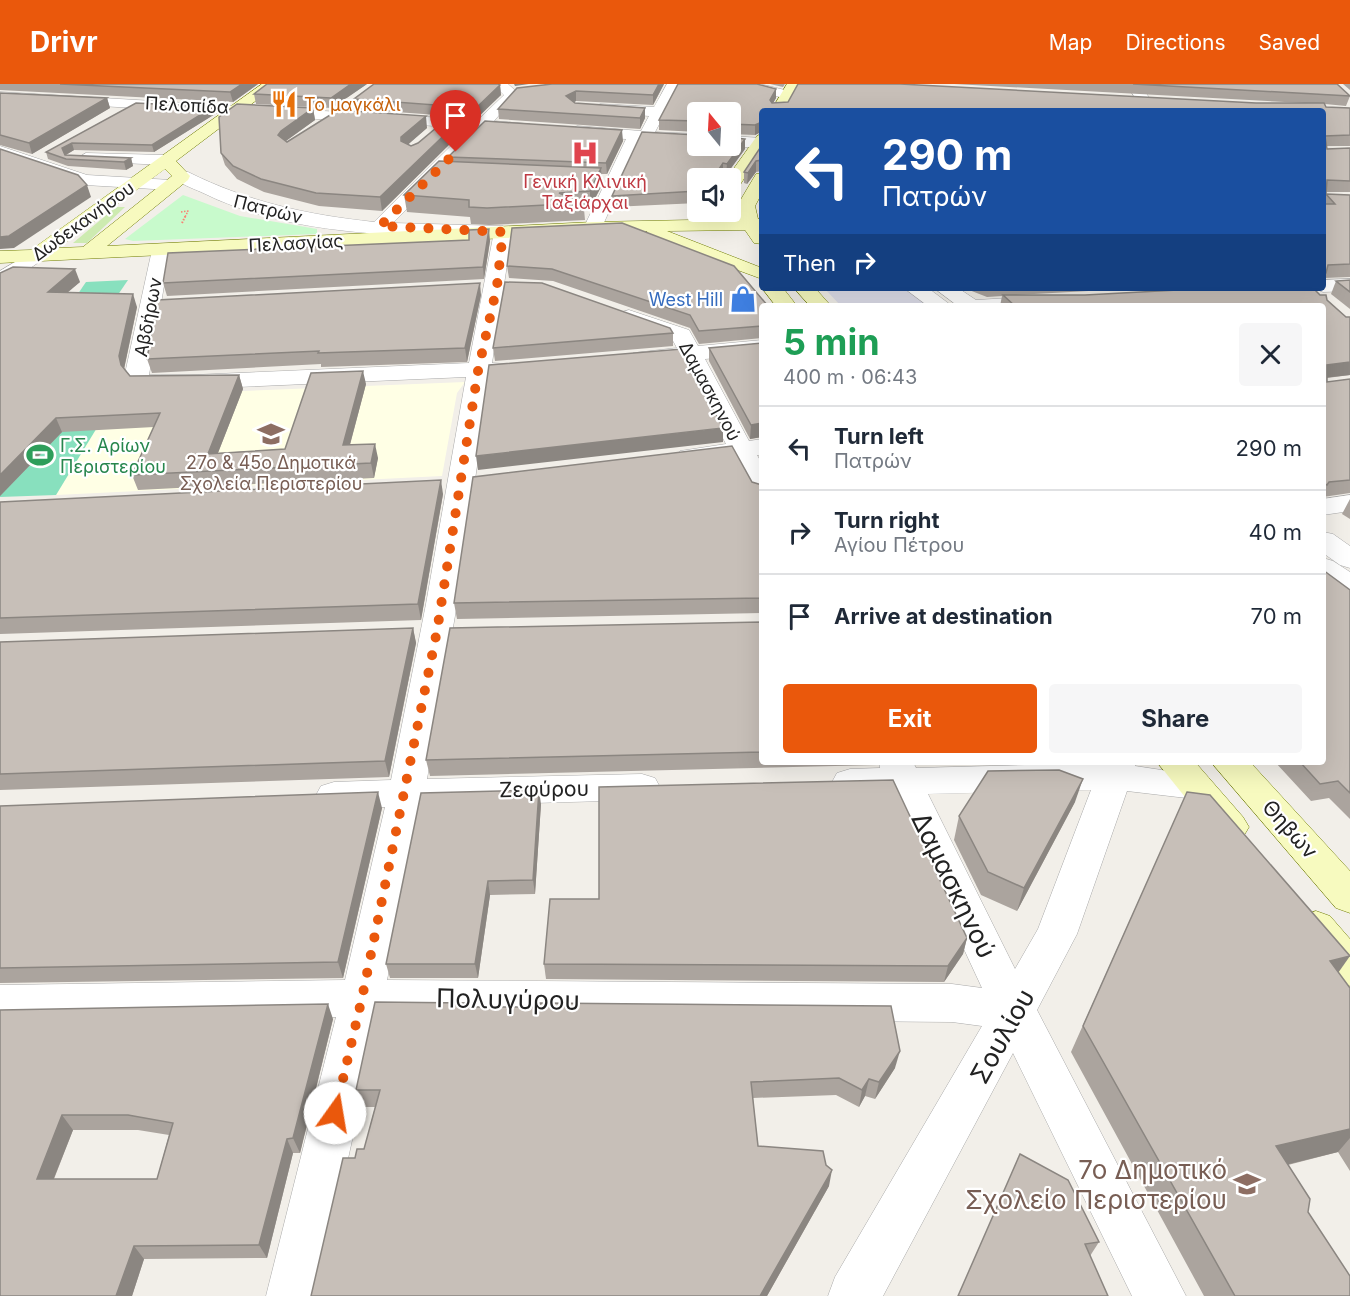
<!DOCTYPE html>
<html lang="en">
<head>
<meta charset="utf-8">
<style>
	body { margin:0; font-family:Inter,sans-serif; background:#f6f6f7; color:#1f2937; height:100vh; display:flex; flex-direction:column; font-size:22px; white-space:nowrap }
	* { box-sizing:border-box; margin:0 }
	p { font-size:20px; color:#747a83 }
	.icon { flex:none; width:33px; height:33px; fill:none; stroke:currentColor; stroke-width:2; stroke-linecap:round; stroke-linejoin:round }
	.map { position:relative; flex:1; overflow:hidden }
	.side { position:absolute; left:759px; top:219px; width:567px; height:462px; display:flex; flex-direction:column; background:#fff; border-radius:6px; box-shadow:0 6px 24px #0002 }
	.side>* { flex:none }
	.guide { position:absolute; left:759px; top:24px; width:567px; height:183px; border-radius:6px; box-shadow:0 6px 24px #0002; background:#1a4fa0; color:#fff; overflow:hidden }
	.needle { width:39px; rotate:342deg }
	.fabs { position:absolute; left:687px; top:18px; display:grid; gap:12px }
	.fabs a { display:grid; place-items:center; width:54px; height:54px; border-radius:6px; background:#fff; box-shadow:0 6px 24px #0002; font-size:30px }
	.pin { position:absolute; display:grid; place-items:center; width:51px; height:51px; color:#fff; margin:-62px -26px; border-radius:50% 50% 50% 0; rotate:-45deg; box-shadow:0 0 6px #0007 }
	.pin .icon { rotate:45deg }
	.me { position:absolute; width:66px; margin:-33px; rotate:13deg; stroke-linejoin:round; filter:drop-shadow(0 0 4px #0008) }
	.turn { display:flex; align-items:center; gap:21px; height:126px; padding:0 24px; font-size:27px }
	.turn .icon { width:78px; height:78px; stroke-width:2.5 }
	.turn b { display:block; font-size:42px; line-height:51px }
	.then { display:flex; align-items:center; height:57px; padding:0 24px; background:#0003; gap:12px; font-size:22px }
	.round { display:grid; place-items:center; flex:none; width:63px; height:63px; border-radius:6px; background:#f6f6f7 }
	.head { display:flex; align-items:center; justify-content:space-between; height:102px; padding:0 24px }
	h1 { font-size:36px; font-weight:700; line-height:45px; color:#1e9e55 }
	.button { display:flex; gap:12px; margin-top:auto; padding:12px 24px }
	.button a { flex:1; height:69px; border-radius:6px; background:#ea580c; color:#fff; font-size:24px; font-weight:700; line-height:69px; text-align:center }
	.button a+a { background:#f6f6f7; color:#1f2937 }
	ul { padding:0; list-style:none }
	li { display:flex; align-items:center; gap:18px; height:84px; padding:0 24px; border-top:2px solid #e0e1e3 }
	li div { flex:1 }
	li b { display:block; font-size:22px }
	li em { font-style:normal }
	header { display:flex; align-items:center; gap:36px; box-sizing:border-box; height:84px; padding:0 30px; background:#ea580c; color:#fff }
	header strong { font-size:28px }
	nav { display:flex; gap:33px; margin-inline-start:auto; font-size:21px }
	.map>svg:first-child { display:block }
	.education { fill:#ffffe5 }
	.grass { fill:#cdebb0 }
	.park { fill:#c8facc }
	.pitch { fill:#88e0be }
	.plaza { fill:#dddde8 }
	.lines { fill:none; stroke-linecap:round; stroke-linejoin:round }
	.street-casing { stroke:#a9a9a9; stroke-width:1 }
	.secondary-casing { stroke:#707d05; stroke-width:1 }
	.path-far1 { stroke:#fa8072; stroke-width:1.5; stroke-dasharray:1.5 1.5; stroke-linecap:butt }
	.path { stroke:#fa8072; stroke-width:2; stroke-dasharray:1.5 1.5; stroke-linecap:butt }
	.street { fill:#fff; fill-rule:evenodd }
	.secondary { fill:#f7fabf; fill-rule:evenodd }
	.wall { fill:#aba49e; fill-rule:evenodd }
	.shaded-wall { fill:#8b8681 }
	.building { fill:#c7bfb8; stroke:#8b8681; stroke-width:1.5; fill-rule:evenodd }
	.route { stroke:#ea580c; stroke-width:10; stroke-dasharray:0 18 }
	.labels { text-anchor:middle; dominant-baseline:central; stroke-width:4.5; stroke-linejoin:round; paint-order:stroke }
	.far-food-label { font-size:18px; fill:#c56008; stroke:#fff; text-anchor:start }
	.far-street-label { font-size:18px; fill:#222; stroke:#fff }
	.far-health-label { font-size:18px; fill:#be3a42; stroke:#fff }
	.far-shop-label { font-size:18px; fill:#366cbe; stroke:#fff; text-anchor:end }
	.far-leisure-label { font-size:18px; fill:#27864d; stroke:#fff; text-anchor:start }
	.far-education-label { font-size:18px; fill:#785e54; stroke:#fff }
	.street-label { font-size:21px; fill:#222; stroke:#fff }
	.near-street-label { font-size:26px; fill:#222; stroke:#fff }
	.near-education-label { font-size:26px; fill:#785e54; stroke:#fff; text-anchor:end }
</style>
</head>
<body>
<header>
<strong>Drivr</strong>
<nav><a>Map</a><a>Directions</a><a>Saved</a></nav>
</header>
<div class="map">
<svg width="1350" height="1212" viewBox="0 0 1350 1212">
	<rect width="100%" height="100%" fill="#f2efe9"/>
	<polygon class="education" points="465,298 457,309 442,392 56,411 118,308 195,309"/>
	<polygon class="grass" points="116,123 125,123 87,159 73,159"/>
	<polygon class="park" points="183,111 240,132 317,145 317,150 133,157 125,155"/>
	<g class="pitch">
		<polygon points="128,196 113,218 71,220 86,198"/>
		<polygon points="107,286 128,286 123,301 56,411 0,413 0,330"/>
	</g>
	<polygon class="plaza" points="824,204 902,204 930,222 841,222"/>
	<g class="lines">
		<defs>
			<g id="street">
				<path d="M492 0H508L518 9 494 37 530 40 533 43 530 46 485 45 393 139 503 142 512 148 492 279 508 280 511 285 508 290 490 292 457 520 427 695 642 690 655 694 660 703 655 712 642 716 422 722 387 896 952 900 982 904 892 710 850 711 837 707 832 698 837 689 850 685 880 684 879 678H913L916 684 1137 678 1135 682 1208 693 1213 702 1208 711 1195 715 1127 707 1077 850 1037 926 1186 1212H1132L1013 969 883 1212H828L835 1193 982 942 952 938 379 933 318 1212H266L336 933 0 939V901L345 896 385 723 334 724 321 720 316 711 321 702 334 698 391 696 426 520 466 293 192 305 135 303 127 293 126 285 152 166 161 160 170 166 149 291H192L469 279 493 153C397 152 289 152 201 108 192 104 179 100 174 92L182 87 188 88C248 118 308 131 374 138L469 44 0 16V8L478 36 504 11ZM1091 706 1038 845 1015 885 928 710Z"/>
				<polygon points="667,0 681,0 655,48 698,50 698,60 641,56 602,143 599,147 587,147 584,143 626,55 577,52 569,47 577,42 641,47 649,32 600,28 593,24 600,20 654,23"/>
				<polygon points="736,0 760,0 793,8 795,11 788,15 738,3"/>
				<polygon points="1126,0 1140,0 1158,27 1144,27"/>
				<polygon points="730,52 762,54 762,64 729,62"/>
				<polygon points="0,62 87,91 171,96 179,101 171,106 85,101 0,72"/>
				<polygon points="86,69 165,71 173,76 165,81 80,77 78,74"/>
				<polygon points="35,166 45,172 42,176 7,200 0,202 0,187"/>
				<polygon points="1350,195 1350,207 1323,208 1314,204 1323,204 1323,196"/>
				<polygon points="904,204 928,204 952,222 928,222"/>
				<polygon points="934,204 958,204 976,216 1046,212 1053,214 1056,218 1054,222 958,222"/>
				<polygon points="629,226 689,246 698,262 762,256 762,270 705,275 749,357 762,355 762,371 757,371 762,380 762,413 753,411 733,374 689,380 680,377 676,372 680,367 726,360 683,277 641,281 633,279 630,274 633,269 677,264 672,255 622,236 618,232 622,228"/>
				<polygon points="1350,411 1350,427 1323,431 1323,415"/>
				<polygon points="1323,448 1333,450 1350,462 1350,484 1340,481 1323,469"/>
				<polygon points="1323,474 1333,477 1350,488 1350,511 1340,508 1323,497"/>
			</g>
			<g id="secondary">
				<path d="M262 0H278L176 77 190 92 188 96 107 162 593 138 740 135 737 122 756 90 762 89V109L755 122 758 135H762V160L754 159 745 146 667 147 762 184V195L648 153 647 147 0 179V167L31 166ZM165 85 172 92 83 163 58 164Z"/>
				<polygon points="787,0 801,0 785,27 771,27"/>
				<polygon points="762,50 762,67 736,107 730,108 730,94 727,94 757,52"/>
				<polygon points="762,204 783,204 797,222 776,222"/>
				<polygon points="794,204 815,204 831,222 810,222"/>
				<polygon points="1157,678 1195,678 1243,733 1249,743 1243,753 1230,757 1217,753"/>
				<polygon points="1211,678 1250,678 1350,787 1350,829 1336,824"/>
				<path d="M1316 827 1330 832 1350 855V902C1326 893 1307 866 1296 844L1302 832Z"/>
			</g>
		</defs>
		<use href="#street" class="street-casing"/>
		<use href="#secondary" class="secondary-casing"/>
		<polyline class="path-far1" points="181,128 188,127 185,133"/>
		<polyline class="path" points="182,139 186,131"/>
		<use href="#street" class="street"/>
		<use href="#secondary" class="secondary"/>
	</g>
	<g class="wall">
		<polygon points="0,0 258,0 233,18 0,6"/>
		<polygon points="367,0 332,24 256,20 254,10"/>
		<polygon points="552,0 664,0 653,21 576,17 574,18 575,19 645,24 645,34 640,45 499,35 498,25"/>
		<polygon points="770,0 785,0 783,3"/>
		<polygon points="954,0 1337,0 1350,12 1346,22 1325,20 1326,23 1350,24 1350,62 1326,62 1327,65 1350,64 1350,108 1326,108 1323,117 1323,27 762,27 762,48 761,48 755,51 730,50 730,28 698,28 698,48 659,46 659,36 776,5 776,14 773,19 1304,19"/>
		<polygon points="1343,0 1350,0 1350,6"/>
		<polygon points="500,1 501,11 477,34 356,25 354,15"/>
		<polygon points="0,9 107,14 110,24 32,70 0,61"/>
		<polygon points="136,19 213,23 215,30 154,68 74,66 66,71 131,74 133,82 126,86 68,82 48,75 46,68"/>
		<polygon points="313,24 315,36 286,57 287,58 427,44 408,60 411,62 418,59 462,34 464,46 382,127 319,122 264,108 237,95 225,81 221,69"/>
		<polygon points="623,57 607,90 601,90 602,101 590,124 584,125 585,136 489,141 471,140 470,133 407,128 404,111 449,78 448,73"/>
		<polygon points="762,61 762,87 756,88 747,100 744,99 744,88"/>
		<polygon points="745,65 726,91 723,90 698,94 698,119 612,123 612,112"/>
		<polygon points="1326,110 1350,111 1350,194 1350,193 1324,194 1323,196 1323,118"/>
		<polygon points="512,144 762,222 762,254 699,260 690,244 553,197 509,194 507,182"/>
		<polygon points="490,157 484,195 167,212 163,199"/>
		<polygon points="0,189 80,198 67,208 137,223 124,285 130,292 239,291 243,305 218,369 285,365 366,300 350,361 378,374 374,394 138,406 132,391 154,343 62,348 0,412"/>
		<polygon points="1350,196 1350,225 1331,210 1336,197"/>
		<polygon points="964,204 1143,204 1016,211 1327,216 1346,233 1350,233 1350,291 1327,294 1327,298 1350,295 1350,409 1323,413 1323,222 1000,222 1002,212 987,213"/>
		<polygon points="481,211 467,278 321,283 321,280 152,289 147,275"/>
		<polygon points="673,249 673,262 495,277 493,264"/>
		<polygon points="762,259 762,353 750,355 709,277 709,264"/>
		<polygon points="762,359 762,376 761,373"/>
		<polygon points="752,398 762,401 762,529 457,535 454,519"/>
		<polygon points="443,410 421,536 0,550 0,418"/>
		<polygon points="1350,415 1350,435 1342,430"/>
		<polygon points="1350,506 1350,735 1329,714 1311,717 1275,678 1323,678"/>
		<polygon points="762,538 762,678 878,678 877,681 430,692 426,676"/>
		<polygon points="413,544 416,559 389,693 0,706 0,558"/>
		<polygon points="915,678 1037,678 917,681"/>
		<polygon points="1187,708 1350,904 1350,1087 1338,1068 1288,1081 1308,1128 1350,1212 1204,1212 1071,968"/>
		<polygon points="1075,718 1017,827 981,811 954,756 959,732"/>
		<polygon points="541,720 535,810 490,811 478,894 390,894 386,880"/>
		<polygon points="0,722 382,724 343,894 0,899"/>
		<polygon points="967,854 963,870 944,898 546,895 544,880"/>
		<polygon points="469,923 895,984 875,1015 865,1012 859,1023 836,1011 753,1014 758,1062 829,1102 767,1212 311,1212 355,1074 364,1065 375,1023 362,1023 356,1006"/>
		<path d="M0 926 333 935 300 1069H293L267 1174 144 1175 132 1212H0ZM73 1046H138L169 1051 157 1095H54Z"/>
		<polygon points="1020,1070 1099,1158 1090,1172"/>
	</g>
	<g class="shaded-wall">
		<polygon points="242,0 258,0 233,18 230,8"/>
		<polygon points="351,0 367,0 332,24 331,14"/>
		<polygon points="514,0 529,0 515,2"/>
		<polygon points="659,0 664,0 653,21 653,11"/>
		<polygon points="500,1 501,11 477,34 476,24"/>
		<polygon points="776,5 776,14 769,26 770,16"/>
		<polygon points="576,7 576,17 567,22 566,12"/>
		<polygon points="107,14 110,24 32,70 29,59"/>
		<polygon points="213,23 215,30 154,68 152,61"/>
		<polygon points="313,24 315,36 283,59 278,51 281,47"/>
		<polygon points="645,24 645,34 640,45 640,34"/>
		<polygon points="426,32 427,44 403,65 401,53"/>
		<polygon points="462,34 464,46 382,127 380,113"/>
		<polygon points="762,38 761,48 755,51 755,41"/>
		<polygon points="622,46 623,57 607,90 606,79"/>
		<polygon points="745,55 745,65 726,91 727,80"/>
		<polygon points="72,59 74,66 64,72 62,64"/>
		<polygon points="131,74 133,82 126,86 124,78"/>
		<polygon points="756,77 756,88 747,100 748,89"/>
		<polygon points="723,79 723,90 720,94 713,94"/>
		<polygon points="601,84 602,101 590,124 590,107"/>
		<polygon points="87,101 91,113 14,164 0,165 0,153"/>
		<polygon points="489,145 490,157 484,195 483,183"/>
		<polygon points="75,185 80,198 53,221 48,208"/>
		<polygon points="480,199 481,211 467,278 465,264"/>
		<polygon points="133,210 137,223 124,285 121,281 119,272"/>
		<polygon points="1350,278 1350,291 1323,294 1327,281"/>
		<polygon points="363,287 366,300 346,375 343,361"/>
		<polygon points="239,291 243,305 212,384 208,370"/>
		<polygon points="56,334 62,348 0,412 0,391"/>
		<polygon points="762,339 762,353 750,355 751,341"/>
		<polygon points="723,344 723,358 478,386 476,372"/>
		<polygon points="375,360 378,374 374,394 371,379"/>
		<polygon points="441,396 443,410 421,536 418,520"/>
		<polygon points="413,544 416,559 389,693 385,677"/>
		<polygon points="1083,695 1075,718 1017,827 1024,804"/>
		<polygon points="539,706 541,720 535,810 533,796"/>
		<polygon points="378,708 382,724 343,894 338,878"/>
		<polygon points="488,797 490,811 478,894 475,880"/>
		<polygon points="967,854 963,870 944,898 948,882"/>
		<polygon points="1350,872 1331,899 1330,877"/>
		<polygon points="328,920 333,935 300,1069 293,1054"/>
		<polygon points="900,967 895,984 875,1015 879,998"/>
		<polygon points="869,995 865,1012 859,1023 862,1006"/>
		<polygon points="62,1031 73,1046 48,1109 37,1095"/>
		<polygon points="1350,1045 1350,1054 1338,1068 1257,1088 1276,1062"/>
		<polygon points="287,1055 293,1069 267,1174 259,1161"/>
		<polygon points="832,1086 829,1102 767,1212 760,1212"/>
		<polygon points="134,1162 144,1175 132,1212 116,1212"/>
	</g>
	<g class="building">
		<polygon points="60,0 242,0 230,8"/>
		<polygon points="267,0 351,0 331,14 254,10"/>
		<polygon points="374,0 498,0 500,1 476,24 354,15"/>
		<polygon points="552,0 659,0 653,11 576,7 566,12 575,19 645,24 640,34 498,25 517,4"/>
		<polygon points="678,0 757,0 776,5 770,16 772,19 788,18 798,0 900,0 1256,19 1324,19 1326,23 1350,24 1350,51 1325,52 1327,65 1350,64 1350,97 1327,96 1326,110 1323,107 1323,27 762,27 762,38 755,41 730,40 730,28 698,28 698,37 659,36"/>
		<polygon points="1133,0 1337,0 1350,12"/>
		<polygon points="0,9 107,14 29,59 0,51"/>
		<polygon points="136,19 213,23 152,61 72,59 62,64 65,71 131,74 124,78 66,75 46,68"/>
		<polygon points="237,20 313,24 281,47 278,51 287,58 338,26 426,32 401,53 401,57 411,62 418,59 448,34 462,34 380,113 316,109 261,95 233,82 221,69 219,33"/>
		<polygon points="485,37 622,46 606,79 448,73"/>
		<polygon points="642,48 698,51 698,62 730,62 730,53 745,55 727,80 723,79 713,94 698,94 698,107 612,112"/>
		<polygon points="762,61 762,76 756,77 748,89 744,88"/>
		<polygon points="0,65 78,91 87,101 9,152 0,153"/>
		<polygon points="439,77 601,84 590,107 559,109 584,119 487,124 469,123 469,116 404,111"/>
		<polygon points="1326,110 1350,111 1350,180 1328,181 1326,189 1323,189 1323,120 1335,120"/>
		<polygon points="622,139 734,182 768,222 762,222 762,242 699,247 690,231 552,185 507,182 512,144"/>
		<polygon points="489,145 483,183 163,199 168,169 469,156 469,146"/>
		<polygon points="13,183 75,185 48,208 133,210 119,272 121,281 130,292 239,291 208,370 285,365 311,289 363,287 343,361 375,360 371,379 132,391 160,329 56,334 0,391 0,189"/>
		<polygon points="1350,196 1350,208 1336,197"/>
		<polygon points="505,198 542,199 670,244 673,249 493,264"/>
		<polygon points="480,199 465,264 318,269 319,267 147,275 157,216"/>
		<polygon points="1215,204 1313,204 1320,211 1326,211 1327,216 1346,233 1350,233 1350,278 1327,281 1327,298 1350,295 1350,396 1329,398 1327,401 1323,399 1323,222 1015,222 1003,211 1085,211"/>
		<polygon points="762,259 762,339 751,341 709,264"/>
		<polygon points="682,265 723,344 476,372 489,281"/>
		<polygon points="732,362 752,398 762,401 762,514 454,519 473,393"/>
		<polygon points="441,396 418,520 0,534 0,418"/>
		<polygon points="1323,486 1350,506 1350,709 1338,697 1320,700 1300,678 1323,678"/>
		<polygon points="762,538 762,668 426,676 450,544"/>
		<polygon points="413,544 385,677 0,690 0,558"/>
		<polygon points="1059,686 1083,695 1024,804 988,788 959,732 988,687"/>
		<polygon points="893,696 967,854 948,882 544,880 550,815 599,815 599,703"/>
		<polygon points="539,706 533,796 488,797 475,880 386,880 421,709"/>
		<polygon points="378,708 338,878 0,884 0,722"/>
		<polygon points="1187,708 1210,711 1350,872 1330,877 1350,904 1350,1045 1276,1062 1310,1115 1308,1128 1350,1192 1350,1212 1235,1212 1083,942"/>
		<polygon points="375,918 468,919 467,923 540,923 540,919 891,922 900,967 879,998 869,995 862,1006 839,994 751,998 758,1062 823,1067 826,1081 832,1086 760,1212 311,1212 343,1074 355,1074 357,1065 364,1065 380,1006 356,1006"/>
		<path d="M328 920 293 1054 287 1055 259 1161 134 1162 116 1212H0V926ZM62 1031H128L173 1039 157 1095H37Z"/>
		<polygon points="1020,1070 1068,1096 1099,1158 1085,1160 1108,1212 958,1212"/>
	</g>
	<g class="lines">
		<polyline class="route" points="335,1029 362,914 437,547 478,287 497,202 503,148 380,142 456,68"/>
	</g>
	<defs>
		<symbol id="restaurant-bare" viewBox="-9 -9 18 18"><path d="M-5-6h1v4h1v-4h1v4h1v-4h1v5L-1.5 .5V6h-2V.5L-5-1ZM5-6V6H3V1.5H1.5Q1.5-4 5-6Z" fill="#e8710a" stroke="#fff" stroke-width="2.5" paint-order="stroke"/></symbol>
		<symbol id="hospital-bare" viewBox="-9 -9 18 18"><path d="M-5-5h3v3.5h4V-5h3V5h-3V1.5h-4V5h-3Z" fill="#e0444e" stroke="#fff" stroke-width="2.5" paint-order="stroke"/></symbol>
		<symbol id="shop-bare" viewBox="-9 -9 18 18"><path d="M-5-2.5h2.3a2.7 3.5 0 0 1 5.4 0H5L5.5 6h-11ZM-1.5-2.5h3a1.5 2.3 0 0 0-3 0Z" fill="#3f7fe0" stroke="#fff" stroke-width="2.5" paint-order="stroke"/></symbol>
		<symbol id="school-bare" viewBox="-9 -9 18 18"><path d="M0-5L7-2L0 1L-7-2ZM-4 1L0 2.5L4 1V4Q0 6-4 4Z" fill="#8d6e63" stroke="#fff" stroke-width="2.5" paint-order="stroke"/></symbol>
		<symbol id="stadium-bare" viewBox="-9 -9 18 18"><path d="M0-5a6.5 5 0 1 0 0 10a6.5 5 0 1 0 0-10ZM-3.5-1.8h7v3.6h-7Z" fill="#2e9e5b" stroke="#fff" stroke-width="2.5" paint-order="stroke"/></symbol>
	</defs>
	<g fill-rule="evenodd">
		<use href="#restaurant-bare" x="265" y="1" width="38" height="38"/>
		<use href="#hospital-bare" x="566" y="50" width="38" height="38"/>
		<use href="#shop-bare" x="724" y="196" width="38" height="38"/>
		<use href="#school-bare" x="252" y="331" width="38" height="38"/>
		<use href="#stadium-bare" x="21" y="352" width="38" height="38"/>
		<use href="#school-bare" x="1228" y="1081" width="38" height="38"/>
	</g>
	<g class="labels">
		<g class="far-food-label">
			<text x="304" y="20">Το μαγκάλι</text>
		</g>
		<g class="far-street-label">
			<text transform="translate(187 21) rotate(3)">Πελοπίδα</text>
			<text transform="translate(268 125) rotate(14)">Πατρών</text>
			<text transform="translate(83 137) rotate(-36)">Δωδεκανήσου</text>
			<text transform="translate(296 159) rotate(-3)">Πελασγίας</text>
			<text transform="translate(148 233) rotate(-79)">Αβδήρων</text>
			<text transform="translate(710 307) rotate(62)">Δαμασκηνού</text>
		</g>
		<g class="far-health-label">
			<text x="585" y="97">Γενική Κλινική<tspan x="585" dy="21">Ταξιάρχαι</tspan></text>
		</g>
		<g class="far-shop-label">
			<text x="723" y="215">West Hill</text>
		</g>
		<g class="far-leisure-label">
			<text x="60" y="361">Γ.Σ. Αρίων<tspan x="60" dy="21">Περιστερίου</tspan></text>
		</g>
		<g class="far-education-label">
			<text x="271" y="378">27ο &amp; 45ο Δημοτικά<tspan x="271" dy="21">Σχολεία Περιστερίου</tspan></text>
		</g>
		<g class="street-label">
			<text transform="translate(544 705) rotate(-1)">Ζεφύρου</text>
			<text transform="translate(1290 745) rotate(48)">Θηβών</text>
		</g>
		<g class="near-street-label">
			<text transform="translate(954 801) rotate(64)">Δαμασκηνού</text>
			<text transform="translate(508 915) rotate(1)">Πολυγύρου</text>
			<text transform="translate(1002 952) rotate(-61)">Σουλίου</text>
		</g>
		<g class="near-education-label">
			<text x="1227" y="1085">7ο Δημοτικό<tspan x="1227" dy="30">Σχολείο Περιστερίου</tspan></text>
		</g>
	</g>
</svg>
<div class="fabs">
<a><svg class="needle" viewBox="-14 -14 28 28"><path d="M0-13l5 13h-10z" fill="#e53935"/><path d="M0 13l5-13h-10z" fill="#747a83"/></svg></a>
<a><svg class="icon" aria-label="sound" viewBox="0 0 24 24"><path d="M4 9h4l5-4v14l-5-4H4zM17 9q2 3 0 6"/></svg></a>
</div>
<div class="pin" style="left:456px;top:68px;background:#d93025"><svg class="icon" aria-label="arrive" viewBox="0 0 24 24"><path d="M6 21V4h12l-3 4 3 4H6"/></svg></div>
<svg class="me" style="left:335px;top:1029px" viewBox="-20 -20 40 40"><circle r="19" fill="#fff"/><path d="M0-13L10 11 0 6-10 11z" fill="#ea580c"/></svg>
<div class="guide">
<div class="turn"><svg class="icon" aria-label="left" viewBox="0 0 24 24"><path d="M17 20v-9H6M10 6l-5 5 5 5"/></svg><div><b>290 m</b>Πατρών</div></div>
<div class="then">Then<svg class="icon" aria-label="right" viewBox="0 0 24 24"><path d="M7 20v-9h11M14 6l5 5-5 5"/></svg></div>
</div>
<section class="side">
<div class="head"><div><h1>5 min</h1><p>400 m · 06:43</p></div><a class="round"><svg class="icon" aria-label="close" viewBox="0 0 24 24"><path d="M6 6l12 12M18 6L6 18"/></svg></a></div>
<ul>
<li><svg class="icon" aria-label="left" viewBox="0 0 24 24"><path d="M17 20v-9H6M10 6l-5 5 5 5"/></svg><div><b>Turn left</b><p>Πατρών</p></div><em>290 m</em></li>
<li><svg class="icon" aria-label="right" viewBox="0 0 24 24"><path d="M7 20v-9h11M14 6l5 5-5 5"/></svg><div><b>Turn right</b><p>Αγίου Πέτρου</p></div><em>40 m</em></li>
<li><svg class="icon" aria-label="arrive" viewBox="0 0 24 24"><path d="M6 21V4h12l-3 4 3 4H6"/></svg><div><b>Arrive at destination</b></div><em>70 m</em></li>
</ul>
<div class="button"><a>Exit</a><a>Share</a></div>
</section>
</div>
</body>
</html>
